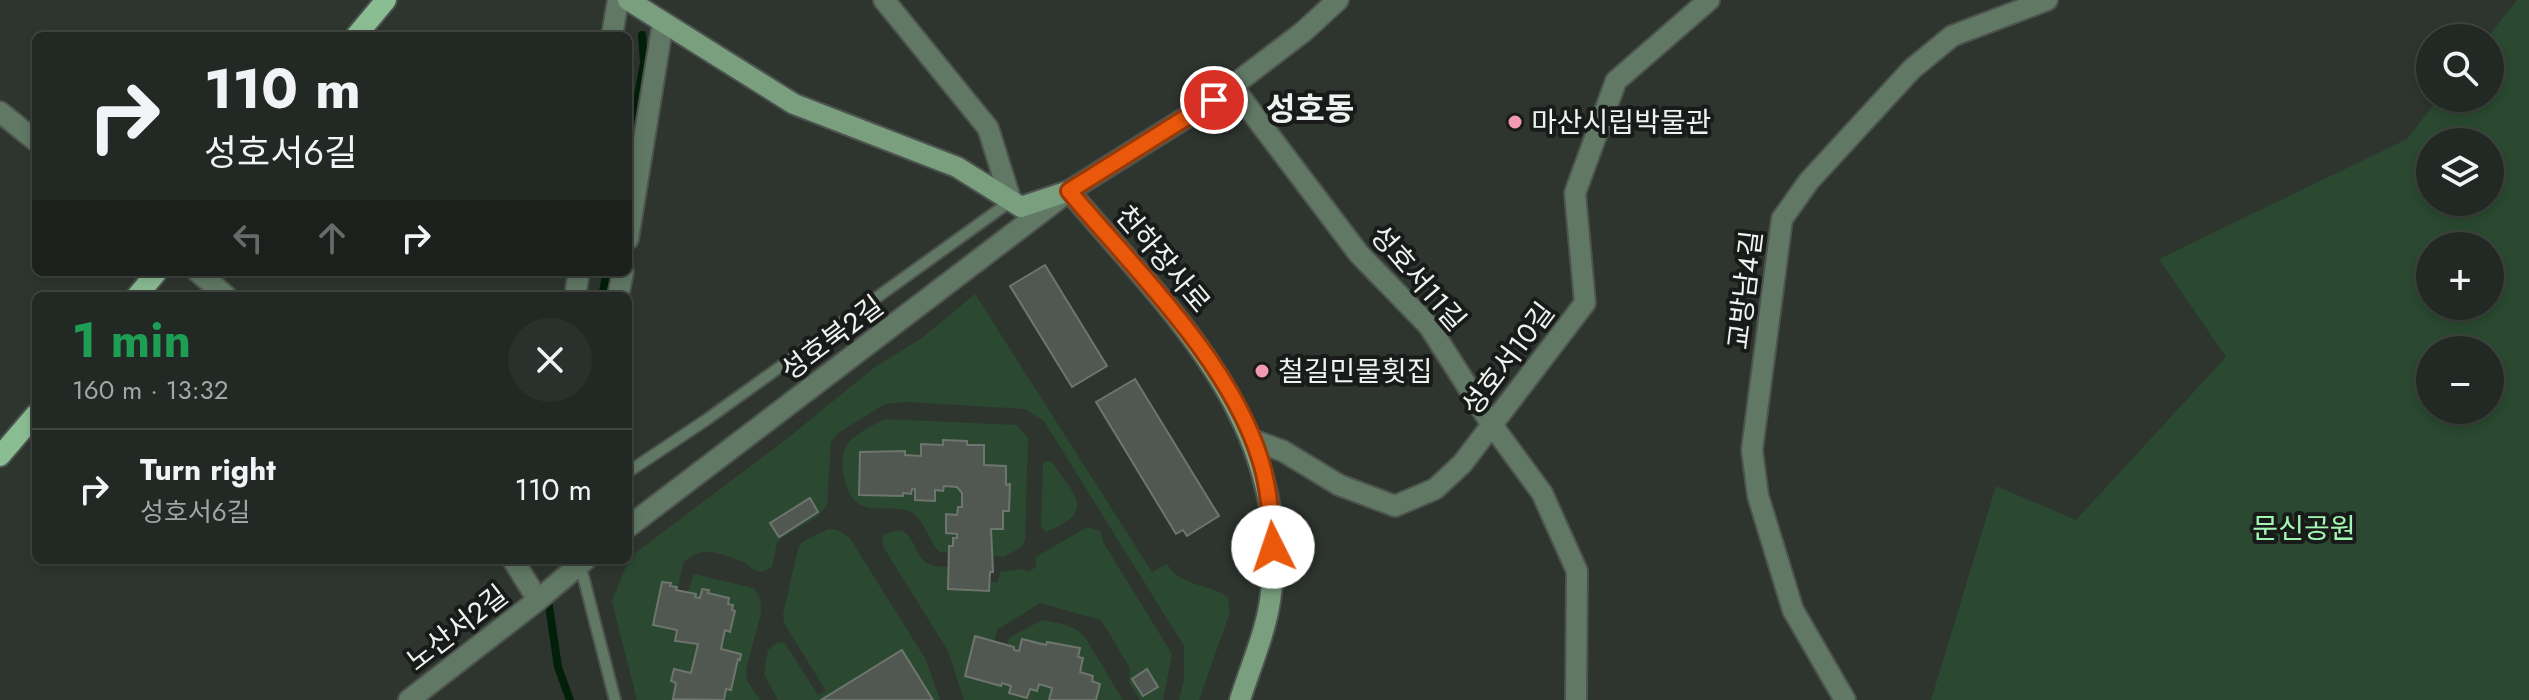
<!DOCTYPE html>
<html lang="en">
<head>
<meta charset="utf-8">
<style>
	body { margin:0; font-family:Jost,"Noto Sans KR",sans-serif; background:#2a302b; color:#f1f3f6; height:100vh; display:flex; flex-direction:column; font-size:30px; white-space:nowrap }
	* { box-sizing:border-box; margin:0 }
	p { font-size:26px; color:#a2a6a6 }
	.icon { flex:none; width:44px; height:44px; fill:none; stroke:currentColor; stroke-width:2; stroke-linecap:round; stroke-linejoin:round }
	.map { position:relative; flex:1; overflow:hidden }
	.drawer { position:absolute; left:32px; top:292px; width:600px; height:272px; display:flex; flex-direction:column; background:#222823; border-radius:12px; box-shadow:0 4px 12px #0003,0 0 0 2px #3f4441 }
	.drawer>* { flex:none }
	.guide { position:absolute; left:32px; top:32px; width:600px; height:244px; border-radius:12px; box-shadow:0 4px 12px #0003,0 0 0 2px #3f4441; background:#222823; color:#f1f3f6; overflow:hidden }
	.buttons { position:absolute; left:2416px; top:24px; display:grid; gap:16px }
	.buttons a { display:grid; place-items:center; width:88px; height:88px; border-radius:50%; background:#222823; box-shadow:0 4px 12px #0003,0 0 0 2px #3f4441; font-size:40px }
	.pin { position:absolute; display:grid; place-items:center; width:68px; height:68px; color:#fff; margin:-34px; border:4px solid #fff; border-radius:50%; box-shadow:0 2px 8px #0007 }
	.me { position:absolute; width:88px; margin:-44px; rotate:356deg; stroke-linejoin:round; filter:drop-shadow(0 0 6px #0008) }
	.turn { display:flex; align-items:center; gap:28px; height:168px; padding:0 40px; font-size:36px }
	.turn .icon { width:104px; height:104px; stroke-width:2.5 }
	.turn b { display:block; font-size:56px; line-height:68px }
	.lanes { display:flex; align-items:center; height:76px; padding:0 40px; background:#0003; justify-content:center; gap:40px; direction:ltr }
	.lanes .off { opacity:.35 }
	.round { display:grid; place-items:center; flex:none; width:84px; height:84px; border-radius:42px; background:#2a302b }
	.head { display:flex; align-items:center; justify-content:space-between; height:136px; padding:0 40px }
	h1 { font-size:48px; font-weight:700; line-height:60px; color:#1e9e55 }
	ul { padding:0; list-style:none }
	li { display:flex; align-items:center; gap:24px; height:120px; padding:0 40px; border-top:2px solid #3f4441 }
	li div { flex:1 }
	li b { display:block; font-size:30px }
	li em { font-style:normal }
	.map>svg:first-child { display:block }
	.green { fill:#2a4930; fill-rule:evenodd }
	.lines { fill:none; stroke-linecap:round; stroke-linejoin:round }
	.stream { stroke:#021f09; stroke-width:8 }
	.building { fill:#515852; stroke:#6e756f; stroke-width:2 }
	.service-casing { stroke:#4d534e; stroke-width:14 }
	.minor-casing { stroke:#4d534e; stroke-width:24 }
	.secondary-casing { stroke:#4d534e; stroke-width:24 }
	.primary-casing { stroke:#4d534e; stroke-width:24 }
	.service { stroke:#607864; stroke-width:10 }
	.minor { stroke:#607864; stroke-width:20 }
	.secondary { stroke:#799f7f; stroke-width:20 }
	.primary { stroke:#8bbd93; stroke-width:20 }
	.route-casing { stroke:#983908; stroke-width:20 }
	.route { stroke:#ea580c; stroke-width:14 }
	.poi-dot { fill:#f09ab6; stroke:#181b19; stroke-width:3 }
	.labels { text-anchor:middle; dominant-baseline:central; stroke-width:8; stroke-linejoin:round; paint-order:stroke }
	.poi-label { font-size:28px; fill:#eef3ef; stroke:#181b19; text-anchor:start }
	.street-label { font-size:28px; fill:#eef3ef; stroke:#181b19 }
	.park-label { font-size:28px; fill:#a4f7b2; stroke:#181b19 }
	.quarter-label { font-size:32px; font-weight:bold; fill:#eef3ef; stroke:#181b19 }
</style>
</head>
<body>
<div class="map">
<svg width="2529" height="700" viewBox="0 0 2529 700">
	<rect width="100%" height="100%" fill="#2e352f"/>
	<g class="green">
		<path d="M2517 0H2529V700H1931L1996 486 2076 520 2226 357 2159 259 2407 139 2439 98H2490V38H2487ZM2430 142H2490V202H2430ZM2430 246H2490V306H2430ZM2430 350H2490V410H2430Z"/>
		<path d="M975 294 1152 572 1167 564C1181 587 1208 583 1228 597L1230 612 1199 700H1179L1184 680V646L1044 421 1025 409 905 402 885 404 838 433 831 442 827 505 818 516 783 537 777 543 772 567C758 576 755 570 744 562 743 562 733 558 732 558 712 551 699 547 683 563L677 591 687 594 694 574 753 588C760 595 762 602 761 613L746 670 747 681 760 700H637L612 601 630 557 784 441 875 367 922 338Z"/>
		<path d="M885 419 1017 425 1028 438 1025 540 1022 547 1004 557 940 552C929 542 924 519 911 512 896 505 876 512 861 505 844 498 837 457 848 443 857 433 873 425 885 419Z"/>
		<path d="M1047 461 1052 462C1075 496 1097 511 1046 532L1041 526 1043 463Z"/>
		<path d="M1087 527 1101 531 1103 542 1172 654 1163 700H1140L1129 682 1130 668 1101 620 1040 603 997 630 994 644 1006 648 1009 638 1042 620C1057 623 1074 624 1085 637L1123 700H964L948 651 884 548 882 541 884 535C916 517 910 557 931 565 939 568 954 566 963 567V580L998 582 1000 572 1022 569 1028 572 1036 567V557Z"/>
		<polygon points="828,529 837,530 849,537 926,660 940,700 778,700 764,674 768,650 777,643 784,642 818,695 826,691 784,623 783,614 798,549 802,542"/>
	</g>
	<g class="lines">
		<g class="stream">
			<polyline points="628,151 644,63 642,35"/>
			<polyline points="602,296 607,272"/>
			<polyline points="549,606 558,667 570,700"/>
		</g>
	</g>
	<g class="building">
		<polygon points="1045,265 1107,366 1072,387 1010,286"/>
		<polygon points="1135,379 1219,516 1187,536 1183,530 1176,534 1096,402"/>
		<polygon points="943,440 967,441 967,445 984,445 984,465 1006,466 1006,485 1010,484 1009,511 1003,511 1003,529 991,529 993,572 990,572 989,591 948,589 949,546 953,546 953,538 957,538 957,534 946,533 946,514 957,515 958,507 962,507 962,493 957,487 944,486 943,491 935,490 935,501 915,500 915,489 912,489 911,494 903,493 903,496 859,495 860,452 905,451 905,455 921,456 921,444 943,445"/>
		<polygon points="810,498 818,512 779,537 770,523"/>
		<polygon points="662,582 671,583 670,586 677,587 676,590 696,594 695,597 700,598 702,589 709,590 708,593 729,598 728,604 733,605 732,610 735,611 730,632 725,630 721,649 741,654 740,660 738,659 731,690 726,689 724,700 673,699 676,683 671,681 674,669 691,673 698,644 675,641 677,630 653,625"/>
		<polygon points="975,636 1014,647 1014,650 1019,651 1022,639 1046,645 1047,642 1080,648 1078,657 1083,658 1080,672 1093,676 1092,681 1100,684 1096,700 1049,700 1052,688 1039,684 1037,691 1030,689 1027,698 1009,693 1011,686 1002,683 1001,686 965,676"/>
		<polygon points="902,650 933,700 821,700"/>
		<polygon points="1147,669 1158,687 1143,696 1132,679"/>
	</g>
	<g class="lines">
		<defs>
			<g id="service">
				<polyline points="628,472 706,420 1011,201"/>
				<polyline points="580,564 615,700"/>
			</g>
			<g id="minor">
				<polyline points="884,0 988,128 1011,201"/>
				<polyline points="612,36 618,0"/>
				<polyline points="1232,86 1359,254 1429,326 1492,425 1542,493 1577,571 1576,700"/>
				<polyline points="0,112 36,141"/>
				<polyline points="628,239 663,22"/>
				<polyline points="198,272 226,296"/>
				<polyline points="575,296 579,272"/>
				<polyline points="618,296 623,272"/>
				<polyline points="1253,440 1283,451 1339,485 1395,506 1435,489 1462,464 1585,303 1575,193 1616,81 1709,0"/>
				<polyline points="628,527 1069,191 1214,100 1303,32 1338,0"/>
				<polyline points="513,560 538,600"/>
				<polyline points="409,700 538,600 585,560"/>
				<polyline points="1845,700 1793,610 1758,496 1752,450 1782,219 1809,181 1912,69 1952,36 2047,0"/>
			</g>
			<path id="secondary" d="M628 0 794 104 957 167 1021 207 1069 191C1172 313 1296 426 1270 601 1265 634 1250 668 1240 700"/>
			<g id="primary">
				<polyline points="356,36 386,0"/>
				<polyline points="137,296 157,272"/>
				<polyline points="0,456 36,414"/>
			</g>
		</defs>
		<use href="#service" class="service-casing"/>
		<use href="#minor" class="minor-casing"/>
		<use href="#secondary" class="secondary-casing"/>
		<use href="#primary" class="primary-casing"/>
		<use href="#service" class="service"/>
		<use href="#minor" class="minor"/>
		<use href="#secondary" class="secondary"/>
		<use href="#primary" class="primary"/>
	</g>
	<g class="lines">
		<defs>
			<path id="route" d="M1214 100 1069 191C1135 270 1231 362 1261 462 1269 489 1271 518 1273 547"/>
		</defs>
		<use href="#route" class="route-casing"/>
		<use href="#route" class="route"/>
	</g>
	<g class="poi-dot">
		<circle cx="1515" cy="122" r="8"/>
		<circle cx="1262" cy="371" r="8"/>
	</g>
	<g class="labels">
		<g class="poi-label">
			<text x="1531" y="122">마산시립박물관</text>
			<text x="1278" y="371">철길민물횟집</text>
		</g>
		<g class="street-label">
			<text transform="translate(1163 259) rotate(50)">천하장사로</text>
			<text transform="translate(1418 278) rotate(49)">성호서11길</text>
			<text transform="translate(1745 290) rotate(-83)">교방남4길</text>
			<text transform="translate(832 338) rotate(-37)">성호북2길</text>
			<text transform="translate(1508 359) rotate(-53)">성호서10길</text>
			<text transform="translate(457 628) rotate(-38)">노산서2길</text>
		</g>
		<g class="park-label">
			<text x="2304" y="528">문신공원</text>
		</g>
		<g class="quarter-label">
			<text x="1310" y="109">성호동</text>
		</g>
	</g>
</svg>
<div class="buttons">
<a><svg class="icon" aria-label="search" viewBox="0 0 24 24"><circle cx="10" cy="10" r="6"/><path d="M15 15l6 6"/></svg></a>
<a><svg class="icon" aria-label="layers" viewBox="0 0 24 24"><path d="M12 4l9 5-9 5-9-5zM3 14l9 5 9-5"/></svg></a>
<a>+</a>
<a>−</a>
</div>
<div class="pin" style="left:1214px;top:100px;background:#d93025"><svg class="icon" aria-label="arrive" viewBox="0 0 24 24"><path d="M6 21V4h12l-3 4 3 4H6"/></svg></div>
<svg class="me" style="left:1273px;top:547px" viewBox="-20 -20 40 40"><circle r="19" fill="#fff"/><path d="M0-13L10 11 0 6-10 11z" fill="#ea580c"/></svg>
<div class="guide">
<div class="turn"><svg class="icon" aria-label="right" viewBox="0 0 24 24"><path d="M7 20v-9h11M14 6l5 5-5 5"/></svg><div><b>110 m</b>성호서6길</div></div>
<div class="lanes"><svg class="icon off" aria-label="left" viewBox="0 0 24 24"><path d="M17 20v-9H6M10 6l-5 5 5 5"/></svg><svg class="icon off" aria-label="ahead" viewBox="0 0 24 24"><path d="M12 20V5M6 11l6-6 6 6"/></svg><svg class="icon" aria-label="right" viewBox="0 0 24 24"><path d="M7 20v-9h11M14 6l5 5-5 5"/></svg></div>
</div>
<section class="drawer">
<div class="head"><div><h1>1 min</h1><p>160 m · 13:32</p></div><a class="round"><svg class="icon" aria-label="close" viewBox="0 0 24 24"><path d="M6 6l12 12M18 6L6 18"/></svg></a></div>
<ul>
<li><svg class="icon" aria-label="right" viewBox="0 0 24 24"><path d="M7 20v-9h11M14 6l5 5-5 5"/></svg><div><b>Turn right</b><p>성호서6길</p></div><em>110 m</em></li>
</ul>
</section>
</div>
</body>
</html>
